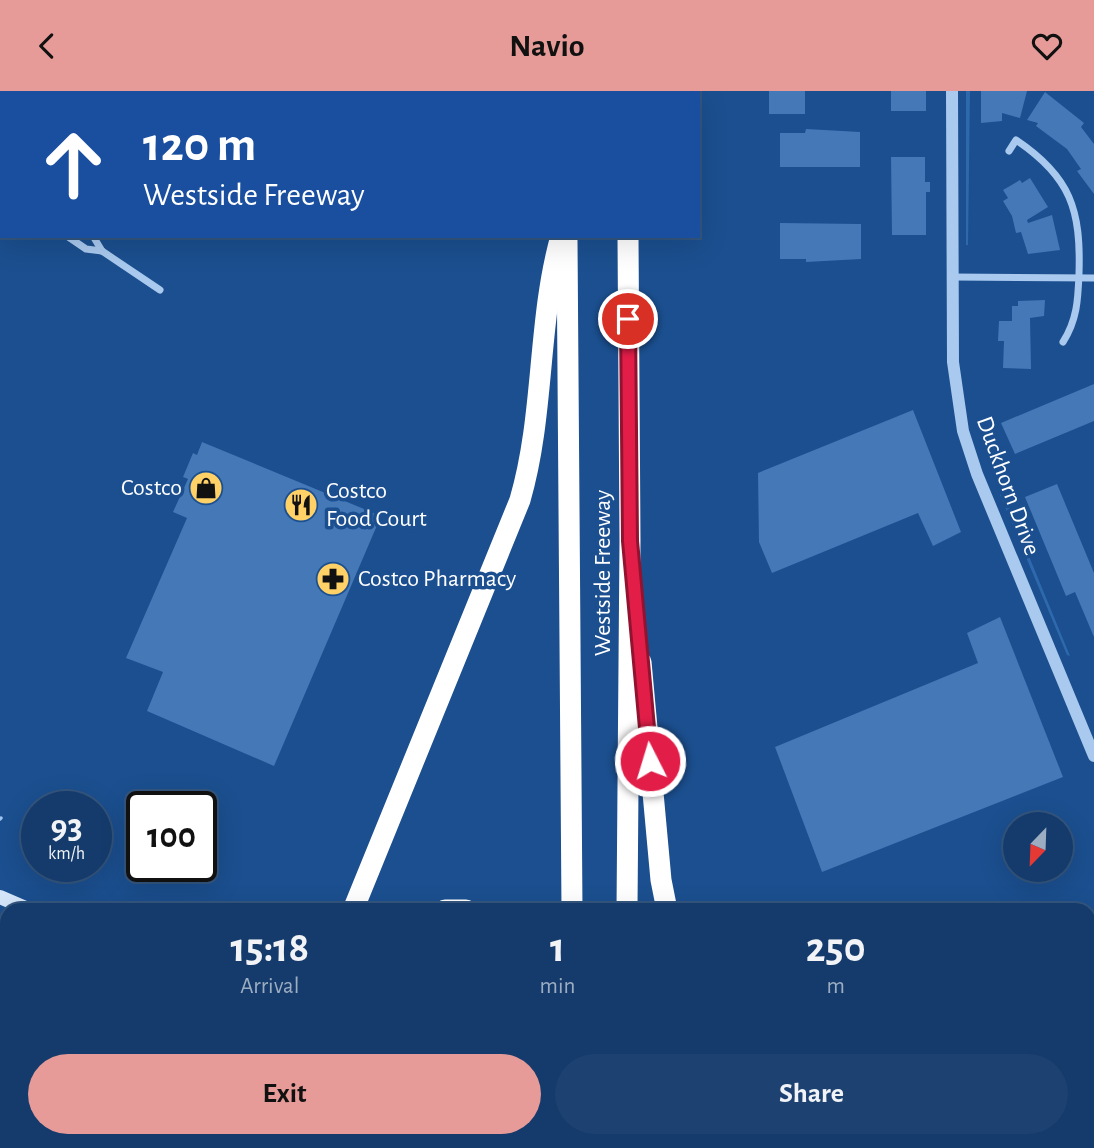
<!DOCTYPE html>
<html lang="en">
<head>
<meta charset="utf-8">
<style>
	body { margin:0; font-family:"Alegreya Sans",sans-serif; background:#1d4271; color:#f1f3f6; height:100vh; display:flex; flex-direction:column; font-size:26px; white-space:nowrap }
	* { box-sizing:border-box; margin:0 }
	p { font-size:23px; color:#9dadc1 }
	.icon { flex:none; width:38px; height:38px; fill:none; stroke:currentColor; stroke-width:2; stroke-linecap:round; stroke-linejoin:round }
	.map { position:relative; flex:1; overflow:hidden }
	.drawer { position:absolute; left:0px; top:812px; width:1096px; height:245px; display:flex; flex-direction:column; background:#143b6b; border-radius:21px 21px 0 0; box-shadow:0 7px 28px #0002,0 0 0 2px #33557e }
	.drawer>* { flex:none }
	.banner { position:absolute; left:0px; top:0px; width:700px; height:147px; box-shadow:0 7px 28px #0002,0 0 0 2px #33557e; background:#1a4fa0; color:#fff; overflow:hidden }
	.needle { width:46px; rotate:203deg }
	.tools { position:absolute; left:1003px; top:721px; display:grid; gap:14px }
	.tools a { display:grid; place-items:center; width:70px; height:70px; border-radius:50%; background:#143b6b; box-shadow:0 7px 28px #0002,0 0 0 2px #33557e; font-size:35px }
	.speed { position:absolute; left:21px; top:700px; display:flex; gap:14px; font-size:35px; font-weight:700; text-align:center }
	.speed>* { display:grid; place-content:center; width:91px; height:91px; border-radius:50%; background:#143b6b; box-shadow:0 7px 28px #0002,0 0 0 2px #33557e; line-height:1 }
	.speed small { font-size:18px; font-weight:400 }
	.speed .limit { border:4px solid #111; border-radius:10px; background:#fff; color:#111 }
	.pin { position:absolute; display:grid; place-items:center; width:60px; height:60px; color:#fff; margin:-30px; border:4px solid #fff; border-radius:50%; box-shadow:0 2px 7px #0007 }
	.me { position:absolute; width:77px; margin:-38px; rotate:355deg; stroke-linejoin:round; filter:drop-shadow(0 0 5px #0008) }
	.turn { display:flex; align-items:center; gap:24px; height:147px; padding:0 28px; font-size:32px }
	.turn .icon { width:91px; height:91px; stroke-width:2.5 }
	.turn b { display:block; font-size:49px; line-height:60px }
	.eta { display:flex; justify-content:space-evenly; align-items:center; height:119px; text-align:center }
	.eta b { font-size:42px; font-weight:700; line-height:49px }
	.cta { display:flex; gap:14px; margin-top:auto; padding:14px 28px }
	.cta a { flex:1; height:80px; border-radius:42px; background:#e69b98; color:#111; font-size:28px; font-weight:700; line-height:80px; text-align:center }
	.cta a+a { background:#1d4271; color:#f1f3f6 }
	header { display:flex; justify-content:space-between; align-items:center; height:91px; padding:0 28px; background:#e69b98; color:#111; font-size:32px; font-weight:700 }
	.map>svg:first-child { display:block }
	.green { fill:#2e69ad }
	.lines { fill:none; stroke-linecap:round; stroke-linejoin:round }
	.stream { stroke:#9cc4f0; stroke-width:3.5 }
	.building { fill:#4478b7 }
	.minor { stroke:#a9c9ee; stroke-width:7 }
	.tertiary { stroke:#a9c9ee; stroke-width:12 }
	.secondary { stroke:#d6e6fa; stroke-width:14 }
	.motorway { stroke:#fff; stroke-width:21 }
	.route-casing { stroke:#92132f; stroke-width:18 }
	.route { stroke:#e11d48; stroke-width:12 }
	.labels { text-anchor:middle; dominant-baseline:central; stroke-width:7; stroke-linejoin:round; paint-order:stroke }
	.street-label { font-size:24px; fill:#fff; stroke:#1b4f8f }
	.poi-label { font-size:24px; fill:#fff; stroke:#1b4f8f; text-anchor:start }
</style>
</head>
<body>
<header><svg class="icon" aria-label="back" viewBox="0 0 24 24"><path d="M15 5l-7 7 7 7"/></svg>Navio<svg class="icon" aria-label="heart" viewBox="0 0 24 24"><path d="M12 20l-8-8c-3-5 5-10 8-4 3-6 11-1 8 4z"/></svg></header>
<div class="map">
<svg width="1094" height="1057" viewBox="0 0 1094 1057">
	<rect width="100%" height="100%" fill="#1b4f8f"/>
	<g class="green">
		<polygon points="966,0 970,0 968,154 966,154"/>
		<polygon points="1003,402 1070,565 1067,564 1000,404"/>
	</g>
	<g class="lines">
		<g class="stream">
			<polyline points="0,728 1,727"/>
			<polyline points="0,923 7,926"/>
			<polyline points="258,1050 268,1057"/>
		</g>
	</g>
	<g class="building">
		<rect x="769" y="0" width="36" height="23"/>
		<rect x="891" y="0" width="35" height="20"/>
		<polygon points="981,0 1027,0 1020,27 1002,22 1002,30 981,32"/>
		<polygon points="1045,1 1084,32 1081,36 1094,53 1094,103 1077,80 1081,78 1067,58 1036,35 1038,32 1027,29"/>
		<polygon points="806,38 860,41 860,76 780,76 780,42 805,42"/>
		<polygon points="891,66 925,66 925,91 930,91 930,101 926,101 926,144 892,144"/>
		<polygon points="1030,87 1048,116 1027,129 1028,132 1052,124 1060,159 1028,163 1021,141 1016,142 1012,125 1003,110 1008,107 1003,99 1020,89 1022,92"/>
		<polygon points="780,132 861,133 861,168 806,171 806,168 780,168"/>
		<polygon points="1045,209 1044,225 1030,227 1031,278 1003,277 1004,250 998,250 999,230 1012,230 1012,215 1018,215 1018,210"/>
		<polygon points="1094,293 1094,330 1015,363 1001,332"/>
		<polygon points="913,319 961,441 933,455 918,422 772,482 759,451 758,382"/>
		<polygon points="202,351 381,425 274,675 147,620 163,581 126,567 187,427 173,421 188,388 183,386 193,362 197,364"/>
		<polygon points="1057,393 1094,482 1094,546 1075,501 1066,505 1025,406"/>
		<polygon points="1000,526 1063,686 822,781 775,656 978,572 967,542"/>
	</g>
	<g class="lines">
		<g class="minor">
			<path d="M1009 60 1016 49C1071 86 1081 119 1079 183 1078 209 1077 229 1063 251"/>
			<polyline points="0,78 2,79"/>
			<polyline points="67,145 86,158 102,160 160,199"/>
			<polyline points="93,145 102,160"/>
			<polyline points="952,186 1094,187"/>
		</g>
		<polyline class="tertiary" points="952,0 953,271 963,340 977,383 1094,665"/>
		<g class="secondary">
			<polyline points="25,2 26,0"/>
			<polyline points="64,2 65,0"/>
			<polyline points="0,41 2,38"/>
			<polyline points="0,100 2,97"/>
			<polyline points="0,806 30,819"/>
			<polyline points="0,843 7,846"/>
			<polyline points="496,1050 513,1057"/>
			<polyline points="551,1050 567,1057"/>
		</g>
		<g class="motorway">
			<polyline points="626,0 626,2"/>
			<polyline points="569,2 569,0"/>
			<polyline points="567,149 572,819"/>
			<polyline points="641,571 661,789 667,819"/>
			<path d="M353 819 520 409C545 323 537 231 561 145"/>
			<polyline points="445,819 466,819"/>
			<polyline points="627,819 630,450 628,145"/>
			<polyline points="350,1050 357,1057"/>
			<polyline points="569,1050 571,1057"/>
			<polyline points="784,1050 790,1057"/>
			<polyline points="625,1057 625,1050"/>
		</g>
	</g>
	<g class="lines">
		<defs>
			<polyline id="route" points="628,228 630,450 650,670"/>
		</defs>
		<use href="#route" class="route-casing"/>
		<use href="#route" class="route"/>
	</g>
	<defs>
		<symbol id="shop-disc" viewBox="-11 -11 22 22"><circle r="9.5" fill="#ffd166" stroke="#1b4f8f"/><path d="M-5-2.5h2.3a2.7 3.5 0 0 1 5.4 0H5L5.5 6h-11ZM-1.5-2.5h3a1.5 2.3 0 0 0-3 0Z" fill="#111"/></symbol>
		<symbol id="restaurant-disc" viewBox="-11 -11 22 22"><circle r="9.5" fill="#ffd166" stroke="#1b4f8f"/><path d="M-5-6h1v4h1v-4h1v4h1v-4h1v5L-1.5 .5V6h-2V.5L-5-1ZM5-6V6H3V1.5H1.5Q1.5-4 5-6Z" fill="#111"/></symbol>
		<symbol id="pharmacy-disc" viewBox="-11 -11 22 22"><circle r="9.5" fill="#ffd166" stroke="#1b4f8f"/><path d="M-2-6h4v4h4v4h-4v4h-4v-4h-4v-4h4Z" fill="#111"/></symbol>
	</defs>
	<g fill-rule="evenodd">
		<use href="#shop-disc" x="187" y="378" width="38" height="38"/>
		<use href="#restaurant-disc" x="282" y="395" width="38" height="38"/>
		<use href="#pharmacy-disc" x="314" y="469" width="38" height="38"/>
	</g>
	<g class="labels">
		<g class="street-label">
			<text transform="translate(1008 395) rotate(70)">Duckhorn Drive</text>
			<text transform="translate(603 482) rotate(-90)">Westside Freeway</text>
		</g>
		<g class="poi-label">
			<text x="182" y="397" text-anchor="end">Costco</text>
			<text x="326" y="400">Costco<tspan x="326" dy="28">Food Court</tspan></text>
			<text x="358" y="488">Costco Pharmacy</text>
		</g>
	</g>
</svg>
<div class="tools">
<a><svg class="needle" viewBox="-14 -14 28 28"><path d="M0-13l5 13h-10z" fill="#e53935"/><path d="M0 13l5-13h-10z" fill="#9dadc1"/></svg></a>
</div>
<div class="speed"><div>93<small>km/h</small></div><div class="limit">100</div></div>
<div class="pin" style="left:628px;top:228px;background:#d93025"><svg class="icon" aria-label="arrive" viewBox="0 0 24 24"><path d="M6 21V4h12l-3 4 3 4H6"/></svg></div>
<svg class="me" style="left:650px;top:670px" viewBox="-20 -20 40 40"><circle r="17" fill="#e11d48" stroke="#fff" stroke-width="3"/><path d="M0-11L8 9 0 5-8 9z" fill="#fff"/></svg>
<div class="banner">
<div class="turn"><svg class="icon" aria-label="ahead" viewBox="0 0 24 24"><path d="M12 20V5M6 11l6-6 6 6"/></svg><div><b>120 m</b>Westside Freeway</div></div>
</div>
<section class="drawer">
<div class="eta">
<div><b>15:18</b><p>Arrival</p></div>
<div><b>1</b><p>min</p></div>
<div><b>250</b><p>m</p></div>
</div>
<div class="cta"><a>Exit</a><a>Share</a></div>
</section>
</div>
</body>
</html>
